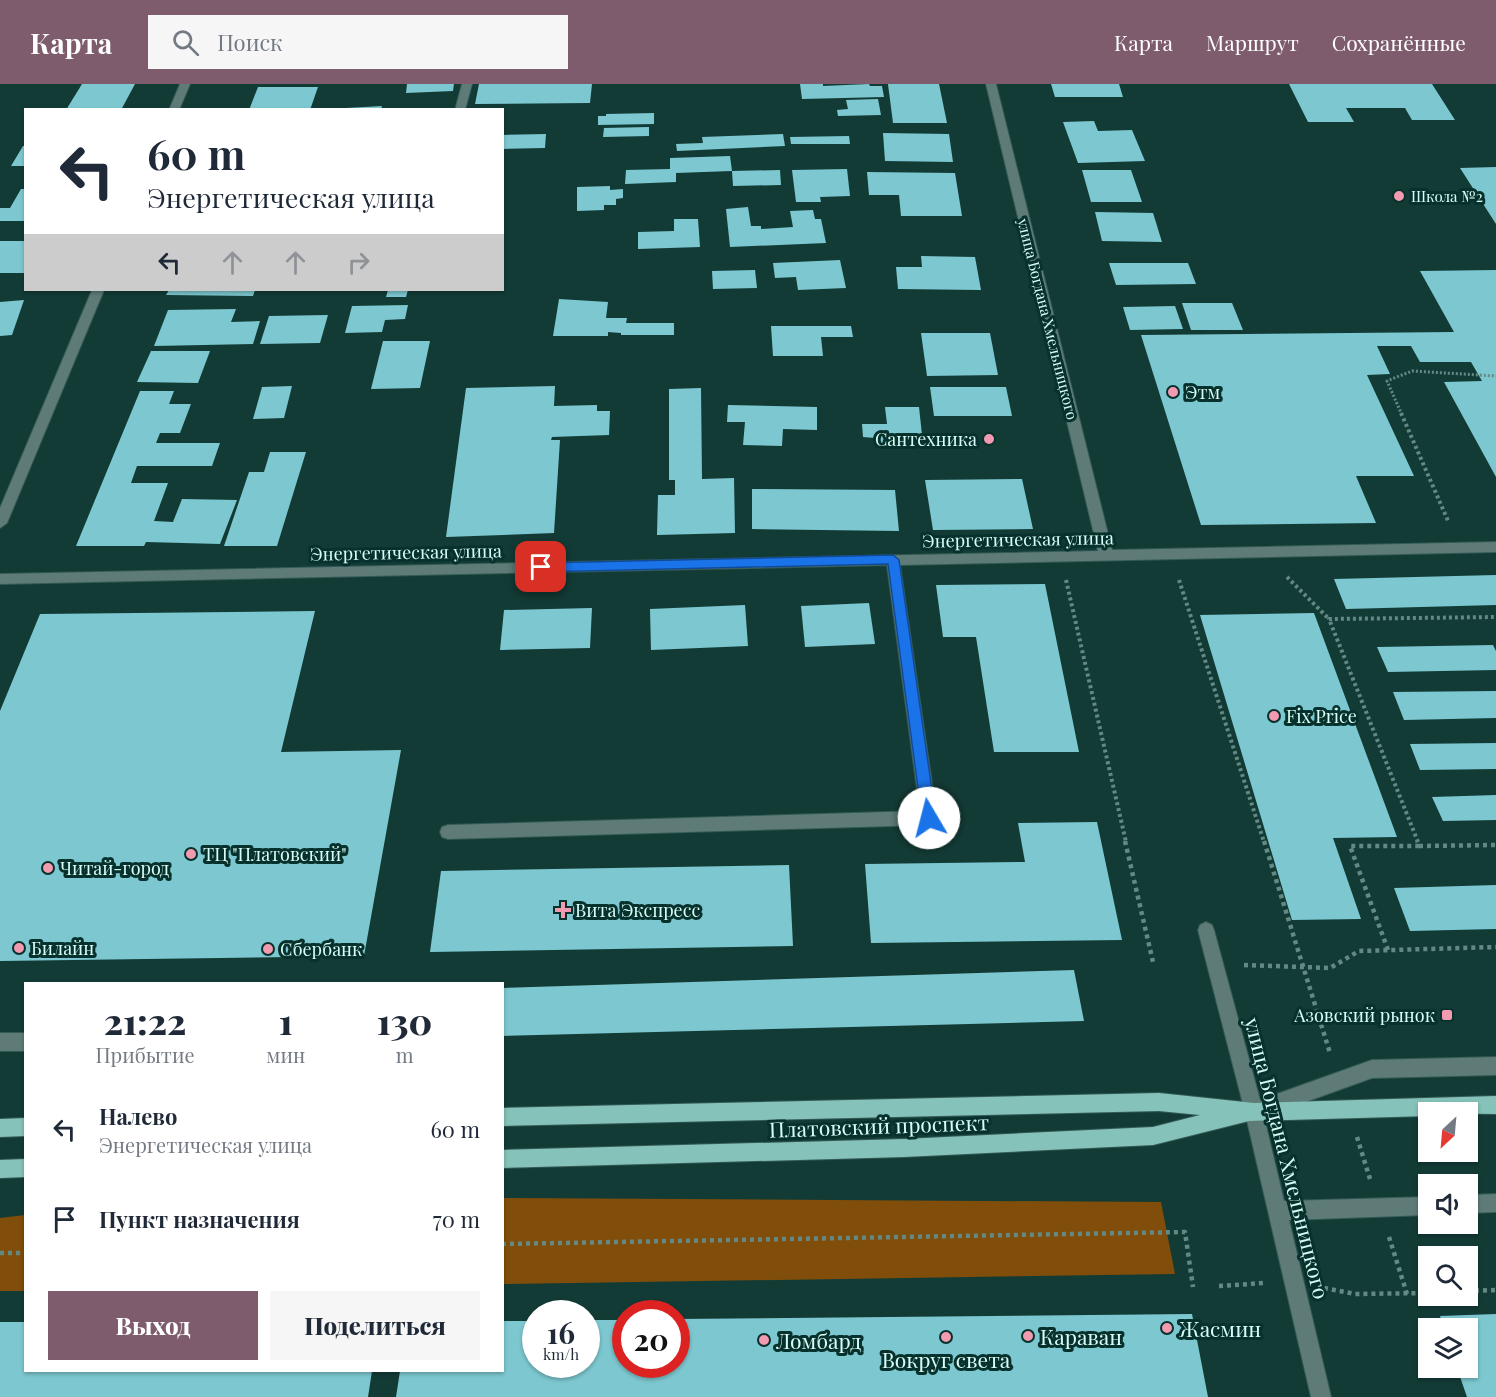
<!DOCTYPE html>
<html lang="ru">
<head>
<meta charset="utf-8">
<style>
	body { margin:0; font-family:"Playfair Display",serif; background:#f6f6f7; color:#1f2937; height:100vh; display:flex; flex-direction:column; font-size:22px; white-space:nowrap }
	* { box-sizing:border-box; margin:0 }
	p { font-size:20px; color:#747a83 }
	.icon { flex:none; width:33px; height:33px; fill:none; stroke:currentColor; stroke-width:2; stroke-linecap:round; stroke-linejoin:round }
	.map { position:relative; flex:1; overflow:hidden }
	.drawer { position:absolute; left:24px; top:898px; width:480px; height:390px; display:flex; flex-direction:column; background:#fff; border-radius:0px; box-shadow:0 2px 4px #0004 }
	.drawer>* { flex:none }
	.guide { position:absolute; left:24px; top:24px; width:480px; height:183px; border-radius:0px; box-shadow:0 2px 4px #0004; background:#fff; color:#1f2937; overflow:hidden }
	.needle { width:39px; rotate:206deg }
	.fabs { position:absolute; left:1418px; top:1018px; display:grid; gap:12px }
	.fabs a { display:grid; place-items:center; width:60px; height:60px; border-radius:0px; background:#fff; box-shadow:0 2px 4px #0004; font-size:30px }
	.speed { position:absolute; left:522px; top:1216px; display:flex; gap:12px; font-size:30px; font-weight:700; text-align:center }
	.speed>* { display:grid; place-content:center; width:78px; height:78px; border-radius:50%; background:#fff; box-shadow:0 2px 4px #0004; line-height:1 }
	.speed small { font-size:15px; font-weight:400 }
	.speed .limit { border:9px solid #d22; background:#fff; color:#111 }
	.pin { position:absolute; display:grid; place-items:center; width:51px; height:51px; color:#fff; margin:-26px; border-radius:12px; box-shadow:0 3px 9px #0006 }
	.me { position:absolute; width:66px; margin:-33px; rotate:352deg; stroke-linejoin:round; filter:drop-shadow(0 0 4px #0008) }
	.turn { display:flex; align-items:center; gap:21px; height:126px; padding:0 24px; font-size:27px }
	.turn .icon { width:78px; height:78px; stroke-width:2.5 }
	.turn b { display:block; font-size:42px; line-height:51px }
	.lanes { display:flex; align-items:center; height:57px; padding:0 24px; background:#0003; justify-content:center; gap:30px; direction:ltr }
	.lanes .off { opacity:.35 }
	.eta { display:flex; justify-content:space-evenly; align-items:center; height:102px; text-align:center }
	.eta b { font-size:36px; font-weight:800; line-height:42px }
	.action { display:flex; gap:12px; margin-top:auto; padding:12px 24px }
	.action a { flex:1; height:69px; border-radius:0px; background:#7e5c6d; color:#fff; font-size:24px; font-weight:800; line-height:69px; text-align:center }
	.action a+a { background:#f6f6f7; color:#1f2937 }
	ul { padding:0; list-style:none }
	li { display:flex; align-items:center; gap:18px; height:90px; padding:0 24px }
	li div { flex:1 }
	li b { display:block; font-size:22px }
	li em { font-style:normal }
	header { display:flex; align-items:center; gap:36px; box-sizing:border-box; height:84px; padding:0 30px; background:#7e5c6d; color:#fff }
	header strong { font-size:28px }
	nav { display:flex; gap:33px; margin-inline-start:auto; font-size:21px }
	.search { width:420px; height:54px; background:#f6f6f7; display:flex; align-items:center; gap:15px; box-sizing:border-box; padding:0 21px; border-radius:0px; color:#747a83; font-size:22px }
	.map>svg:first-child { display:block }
	.green { fill:#814d0a }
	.building { fill:#7dc8d0 }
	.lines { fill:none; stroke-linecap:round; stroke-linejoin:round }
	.minor-casing { stroke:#335a55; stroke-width:2 }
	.major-casing { stroke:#335a55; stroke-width:2 }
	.path-far2 { stroke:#648984; stroke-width:3; stroke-dasharray:2 2; stroke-linecap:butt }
	.path-far1 { stroke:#648984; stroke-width:4; stroke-dasharray:3 3; stroke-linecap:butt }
	.path { stroke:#648984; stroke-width:4.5; stroke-dasharray:4 4; stroke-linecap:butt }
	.minor { fill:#5e7b77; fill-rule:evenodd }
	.major { fill:#85c2b9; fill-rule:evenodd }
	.route { fill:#1a73e8; stroke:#114b97; stroke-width:1.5 }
	.poi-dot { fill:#f29aaf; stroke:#07312c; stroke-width:2 }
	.labels { text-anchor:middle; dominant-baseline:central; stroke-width:6; stroke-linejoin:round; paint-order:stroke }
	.far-poi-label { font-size:15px; fill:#d9fcf6; stroke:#07312c; text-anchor:start }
	.far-street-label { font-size:15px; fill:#d9fcf6; stroke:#07312c }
	.poi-label { font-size:18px; fill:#d9fcf6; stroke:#07312c; text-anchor:start }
	.street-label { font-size:18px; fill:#d9fcf6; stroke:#07312c }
	.near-street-label { font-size:21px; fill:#d9fcf6; stroke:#07312c }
	.near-poi-label { font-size:21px; fill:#d9fcf6; stroke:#07312c; text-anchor:start }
</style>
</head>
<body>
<header>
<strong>Карта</strong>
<div class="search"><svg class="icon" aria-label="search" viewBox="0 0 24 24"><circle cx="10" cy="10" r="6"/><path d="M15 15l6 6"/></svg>Поиск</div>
<nav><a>Карта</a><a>Маршрут</a><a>Сохранённые</a></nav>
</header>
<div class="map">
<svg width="1496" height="1313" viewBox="0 0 1496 1313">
	<rect width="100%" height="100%" fill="#133b36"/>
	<g class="green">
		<polygon points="503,1114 1161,1118 1175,1190 503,1200"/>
		<polygon points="25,1131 25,1207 0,1207 0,1134"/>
	</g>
	<g class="building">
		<polygon points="82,0 135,0 121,26 66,26"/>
		<polygon points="407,0 454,0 453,7 406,9"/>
		<polygon points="479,0 592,0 590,19 475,20"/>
		<polygon points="800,0 823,0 823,2 869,0 870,2 882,2 884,13 802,15"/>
		<polygon points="888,0 939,0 947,39 893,39"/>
		<polygon points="1051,0 1119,0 1123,13 1055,13"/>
		<polygon points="1289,0 1432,0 1455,36 1412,36 1405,24 1346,24 1354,38 1308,38"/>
		<polygon points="258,3 318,3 310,26 249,26"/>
		<polygon points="878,15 881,31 838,32 837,26 848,25 846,16"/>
		<polygon points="382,22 381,26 346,26 346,24"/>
		<polygon points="654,29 654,40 598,41 598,32 606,32 606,30"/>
		<polygon points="1094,37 1098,47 1132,46 1145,77 1078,79 1063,38"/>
		<polygon points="649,43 649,52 603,53 604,44"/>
		<polygon points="883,49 949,50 953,78 885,77"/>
		<polygon points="546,50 545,64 502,65 502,51"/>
		<polygon points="783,50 785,62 677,67 676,60 703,59 702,53"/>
		<polygon points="849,52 850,60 791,60 790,53"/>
		<polygon points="23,62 26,62 26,82 11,82"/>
		<polygon points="730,72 732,87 676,89 676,98 625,100 626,86 670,85 670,74"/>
		<polygon points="1496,83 1496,140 1460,84"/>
		<polygon points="847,85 850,112 820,113 821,118 796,118 792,86"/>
		<polygon points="780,86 781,101 733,102 732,87"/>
		<polygon points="1082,86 1131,86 1142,118 1091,118"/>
		<polygon points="867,88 955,89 962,132 901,132 899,111 869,111"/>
		<polygon points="610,102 610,106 623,105 623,114 616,115 616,121 604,121 604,126 577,127 577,103"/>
		<polygon points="21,105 26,105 26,137 0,137 0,124 10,124"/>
		<polygon points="748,123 751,142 761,142 761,145 793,143 790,127 813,126 815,135 821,135 826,159 730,163 726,125"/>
		<polygon points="1095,128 1153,129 1162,158 1102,157"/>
		<polygon points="674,135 698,135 700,163 638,165 638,148 674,147"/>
		<rect x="0" y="157" width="26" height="32"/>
		<polygon points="921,172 975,173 981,206 898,205 896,183 922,183"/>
		<polygon points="840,176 846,204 798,206 796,193 775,194 773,179"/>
		<polygon points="1109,179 1188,179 1196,200 1116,201"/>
		<polygon points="755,186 757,204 713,205 712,187"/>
		<polygon points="1496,186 1496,393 1444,298 1482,297 1471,278 1420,278 1411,262 1377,262 1390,290 1367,291 1414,392 1356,392 1376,439 1201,441 1141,251 1454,248 1420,187"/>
		<polygon points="169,206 255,206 253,212 166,211"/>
		<polygon points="388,206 408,206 406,213 386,213"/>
		<polygon points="559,215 608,218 606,234 627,234 626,239 674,239 674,251 621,251 621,249 608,248 608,252 553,252"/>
		<polygon points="24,216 12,251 0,252 0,218"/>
		<polygon points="1182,219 1232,219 1243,246 1191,246"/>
		<polygon points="408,221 405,235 385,236 382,248 345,249 352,222"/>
		<polygon points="1175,222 1183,245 1130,246 1123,223"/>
		<polygon points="236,225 231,238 260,237 253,260 154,262 168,226"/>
		<polygon points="328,231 320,259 260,260 269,232"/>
		<polygon points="771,242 851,242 853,253 821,253 823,272 773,272"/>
		<polygon points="921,249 990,249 998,291 927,292"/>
		<polygon points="383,257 430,257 420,304 371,305"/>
		<polygon points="151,267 210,267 198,299 137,298"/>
		<polygon points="292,302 284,334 253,335 262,303"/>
		<polygon points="555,302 554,322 597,321 597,327 610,327 609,351 552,353 551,356 560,356 554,449 446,453 466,304"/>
		<polygon points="930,303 1006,303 1012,332 934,332"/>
		<polygon points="701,304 702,395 734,394 735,449 657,451 658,411 675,411 675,396 669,396 669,305"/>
		<polygon points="140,307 174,307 169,320 191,320 180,349 160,349 156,359 220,359 212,382 137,382 131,399 168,399 154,437 173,438 182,415 237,416 220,460 146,458 144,462 76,462"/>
		<polygon points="728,321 817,323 817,346 783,345 782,362 743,361 745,338 727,338"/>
		<polygon points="885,323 919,323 922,351 931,351 932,356 922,357 923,360 876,361 875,354 863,353 862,340 887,340"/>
		<polygon points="270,368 306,368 277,462 224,462 249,388 264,388"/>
		<polygon points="1022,395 1033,445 933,446 925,396"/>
		<polygon points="752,405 895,406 899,447 752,445"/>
		<polygon points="1496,491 1496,521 1346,525 1334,495"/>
		<polygon points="1045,500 1079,668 994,668 976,553 943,553 936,501"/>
		<polygon points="869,519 875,560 805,563 801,522"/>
		<polygon points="745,521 748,562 651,566 650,525"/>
		<polygon points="592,524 590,564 500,566 504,526"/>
		<polygon points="315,527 281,668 401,666 364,872 0,877 0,627 40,530"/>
		<polygon points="1314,529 1397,753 1333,754 1361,835 1292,836 1200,531"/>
		<polygon points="1493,561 1496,567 1496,586 1388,588 1377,563"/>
		<polygon points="1496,607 1496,634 1404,636 1393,608"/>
		<polygon points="1496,659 1496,685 1420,686 1410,660"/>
		<polygon points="1496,711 1496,736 1443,737 1432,713"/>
		<polygon points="1097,738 1122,856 871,859 865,780 1025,778 1018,739"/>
		<polygon points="789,781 793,862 430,868 441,787"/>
		<polygon points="1496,801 1496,845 1410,847 1394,804"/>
		<polygon points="1074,886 1084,937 502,952 502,904"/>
		<polygon points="1192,1230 1208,1313 396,1313 400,1287 502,1287 502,1237 536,1237 536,1281 586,1281 586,1236 626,1236 626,1281 676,1281 676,1235"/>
		<polygon points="1496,1230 1496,1313 1467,1313 1457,1284 1467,1284 1467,1245 1444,1245 1440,1232"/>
		<polygon points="0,1238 26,1238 26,1287 372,1287 368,1313 0,1313"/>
	</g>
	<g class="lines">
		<defs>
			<g id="minor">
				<polygon points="180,0 190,0 179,26 169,26"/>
				<polygon points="462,0 472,0 465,26 455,26"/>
				<polygon points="986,0 996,0 1112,466 1496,458 1496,468 900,481 937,734 935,739 929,741 448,755 442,753 440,748 442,743 448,741 920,727 887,481 0,500 0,490 1098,467"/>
				<polygon points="92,206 104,206 7,439 0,444 0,424"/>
				<polygon points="1206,838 1212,841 1214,846 1260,1016 1372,976 1496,973 1496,991 1372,994 1264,1033 1284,1117 1428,1113 1428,1131 1289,1136 1331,1313 1311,1313 1245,1028 1198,846 1200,841"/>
				<rect x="0" y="949" width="26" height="18"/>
				<polygon points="1496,1110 1496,1128 1467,1129 1467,1111"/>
			</g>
			<g id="major">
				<polygon points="1159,1009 1254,1019 1496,1012 1496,1030 1428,1029 1428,1032 1249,1037 1153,1061 904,1073 502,1084 502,1066 904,1055 1153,1043 1200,1031 1159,1027 502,1042 502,1024"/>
				<polygon points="26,1034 26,1052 0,1053 0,1035"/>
				<polygon points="26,1075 26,1093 0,1094 0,1076"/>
			</g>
		</defs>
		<use href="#minor" class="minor-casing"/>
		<use href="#major" class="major-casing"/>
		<polyline class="path-far2" points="1402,331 1387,297 1412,287 1496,292"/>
		<g class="path-far1">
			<polyline points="1401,329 1449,439"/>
			<polyline points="1287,493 1329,535"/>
			<polyline points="1066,496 1126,758"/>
			<polyline points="1179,496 1264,758"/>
			<polyline points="1418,758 1329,535 1496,533"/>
		</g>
		<g class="path">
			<polyline points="1125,757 1153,878"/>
			<polyline points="1264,757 1330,969"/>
			<polyline points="1419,762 1496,761"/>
			<polyline points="1388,866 1350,762 1419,762 1417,757"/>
			<polyline points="1244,881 1330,884 1359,867 1496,863"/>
			<polyline points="1357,1053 1370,1095"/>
			<polyline points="1389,1153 1407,1210"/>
			<polyline points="502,1160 1185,1148 1193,1203"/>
			<polyline points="0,1169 26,1169"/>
			<polyline points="1219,1202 1264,1199"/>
			<polyline points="1324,1204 1355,1210 1428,1209"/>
			<polyline points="1467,1207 1496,1206"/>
		</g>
		<use href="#minor" class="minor"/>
		<use href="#major" class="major"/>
	</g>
	<polygon class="route" points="893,471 899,476 936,734 934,738 929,740 924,738 922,734 888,480 541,488 534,483 541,479"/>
	<g class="poi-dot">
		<circle cx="1399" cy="112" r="6"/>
		<circle cx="1173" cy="308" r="6"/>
		<circle cx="989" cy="355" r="6"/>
		<circle cx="1274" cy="632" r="6"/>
		<circle cx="191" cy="770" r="6"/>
		<circle cx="48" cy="784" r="6"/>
		<path d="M560 817h6v6h6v6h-6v6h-6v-6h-6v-6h6z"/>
		<circle cx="19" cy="864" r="6"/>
		<circle cx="268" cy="865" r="6"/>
		<rect x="1441" y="925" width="12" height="12" rx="3"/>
		<circle cx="1167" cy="1244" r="6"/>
		<circle cx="1028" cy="1252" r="6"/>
		<circle cx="946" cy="1253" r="6"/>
		<circle cx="764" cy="1256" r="6"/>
	</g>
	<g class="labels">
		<g class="far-poi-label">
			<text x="1411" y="112">Школа №2</text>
		</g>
		<g class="far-street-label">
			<text transform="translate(1048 235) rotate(76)">улица Богдана Хмельницкого</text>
		</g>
		<g class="poi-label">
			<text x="1185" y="308">Этм</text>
			<text x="977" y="355" text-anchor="end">Сантехника</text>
			<text x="1286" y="632">Fix Price</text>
			<text x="203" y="770">ТЦ "Платовский"</text>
			<text x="60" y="784">Читай-город</text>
			<text x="575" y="826">Вита Экспресс</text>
			<text x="31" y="864">Билайн</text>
			<text x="280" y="865">Сбербанк</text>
			<text x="1435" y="931" text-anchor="end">Азовский рынок</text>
		</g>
		<g class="street-label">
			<text transform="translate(1018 455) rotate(-1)">Энергетическая улица</text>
			<text transform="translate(406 468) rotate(-1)">Энергетическая улица</text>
		</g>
		<g class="near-street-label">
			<text transform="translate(879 1041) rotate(-2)">Платовский проспект</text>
			<text transform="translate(1288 1074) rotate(76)">улица Богдана Хмельницкого</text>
		</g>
		<g class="near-poi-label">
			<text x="1179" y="1244">Жасмин</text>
			<text x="1040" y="1252">Караван</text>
			<text x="776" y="1256">Ломбард</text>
			<text x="946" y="1275" text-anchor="middle">Вокруг света</text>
		</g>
	</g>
</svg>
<div class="fabs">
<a><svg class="needle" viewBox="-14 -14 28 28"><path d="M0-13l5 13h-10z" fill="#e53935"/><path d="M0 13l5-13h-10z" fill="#747a83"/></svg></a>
<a><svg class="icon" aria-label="sound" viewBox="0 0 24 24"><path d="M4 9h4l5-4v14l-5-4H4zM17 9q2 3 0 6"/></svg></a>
<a><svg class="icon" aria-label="search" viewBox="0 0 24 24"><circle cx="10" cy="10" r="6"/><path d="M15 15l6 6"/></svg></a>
<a><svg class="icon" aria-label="layers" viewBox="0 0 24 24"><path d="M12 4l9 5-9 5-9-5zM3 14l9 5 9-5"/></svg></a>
</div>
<div class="speed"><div>16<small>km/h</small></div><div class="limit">20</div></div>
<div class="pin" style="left:541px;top:483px;background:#d93025"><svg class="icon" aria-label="arrive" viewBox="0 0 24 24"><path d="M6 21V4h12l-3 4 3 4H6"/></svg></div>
<svg class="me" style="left:929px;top:734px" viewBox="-20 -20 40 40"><circle r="19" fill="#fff"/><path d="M0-13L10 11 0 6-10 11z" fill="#1a73e8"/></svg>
<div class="guide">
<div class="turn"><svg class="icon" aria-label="left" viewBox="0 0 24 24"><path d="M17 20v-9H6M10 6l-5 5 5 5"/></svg><div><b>60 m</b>Энергетическая улица</div></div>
<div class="lanes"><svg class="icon" aria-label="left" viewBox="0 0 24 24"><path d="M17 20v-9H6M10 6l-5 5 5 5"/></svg><svg class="icon off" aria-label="ahead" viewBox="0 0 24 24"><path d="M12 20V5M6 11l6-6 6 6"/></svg><svg class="icon off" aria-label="ahead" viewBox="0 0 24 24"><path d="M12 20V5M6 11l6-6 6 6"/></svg><svg class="icon off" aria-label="right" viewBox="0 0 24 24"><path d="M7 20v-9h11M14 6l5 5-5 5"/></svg></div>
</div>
<section class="drawer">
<div class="eta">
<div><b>21:22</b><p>Прибытие</p></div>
<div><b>1</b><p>мин</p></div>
<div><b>130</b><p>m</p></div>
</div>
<ul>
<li><svg class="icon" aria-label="left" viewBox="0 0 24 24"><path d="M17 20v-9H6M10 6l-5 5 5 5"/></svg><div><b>Налево</b><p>Энергетическая улица</p></div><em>60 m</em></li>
<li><svg class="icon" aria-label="arrive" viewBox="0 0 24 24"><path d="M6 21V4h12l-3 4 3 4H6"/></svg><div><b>Пункт назначения</b></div><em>70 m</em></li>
</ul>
<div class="action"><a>Выход</a><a>Поделиться</a></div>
</section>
</div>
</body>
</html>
